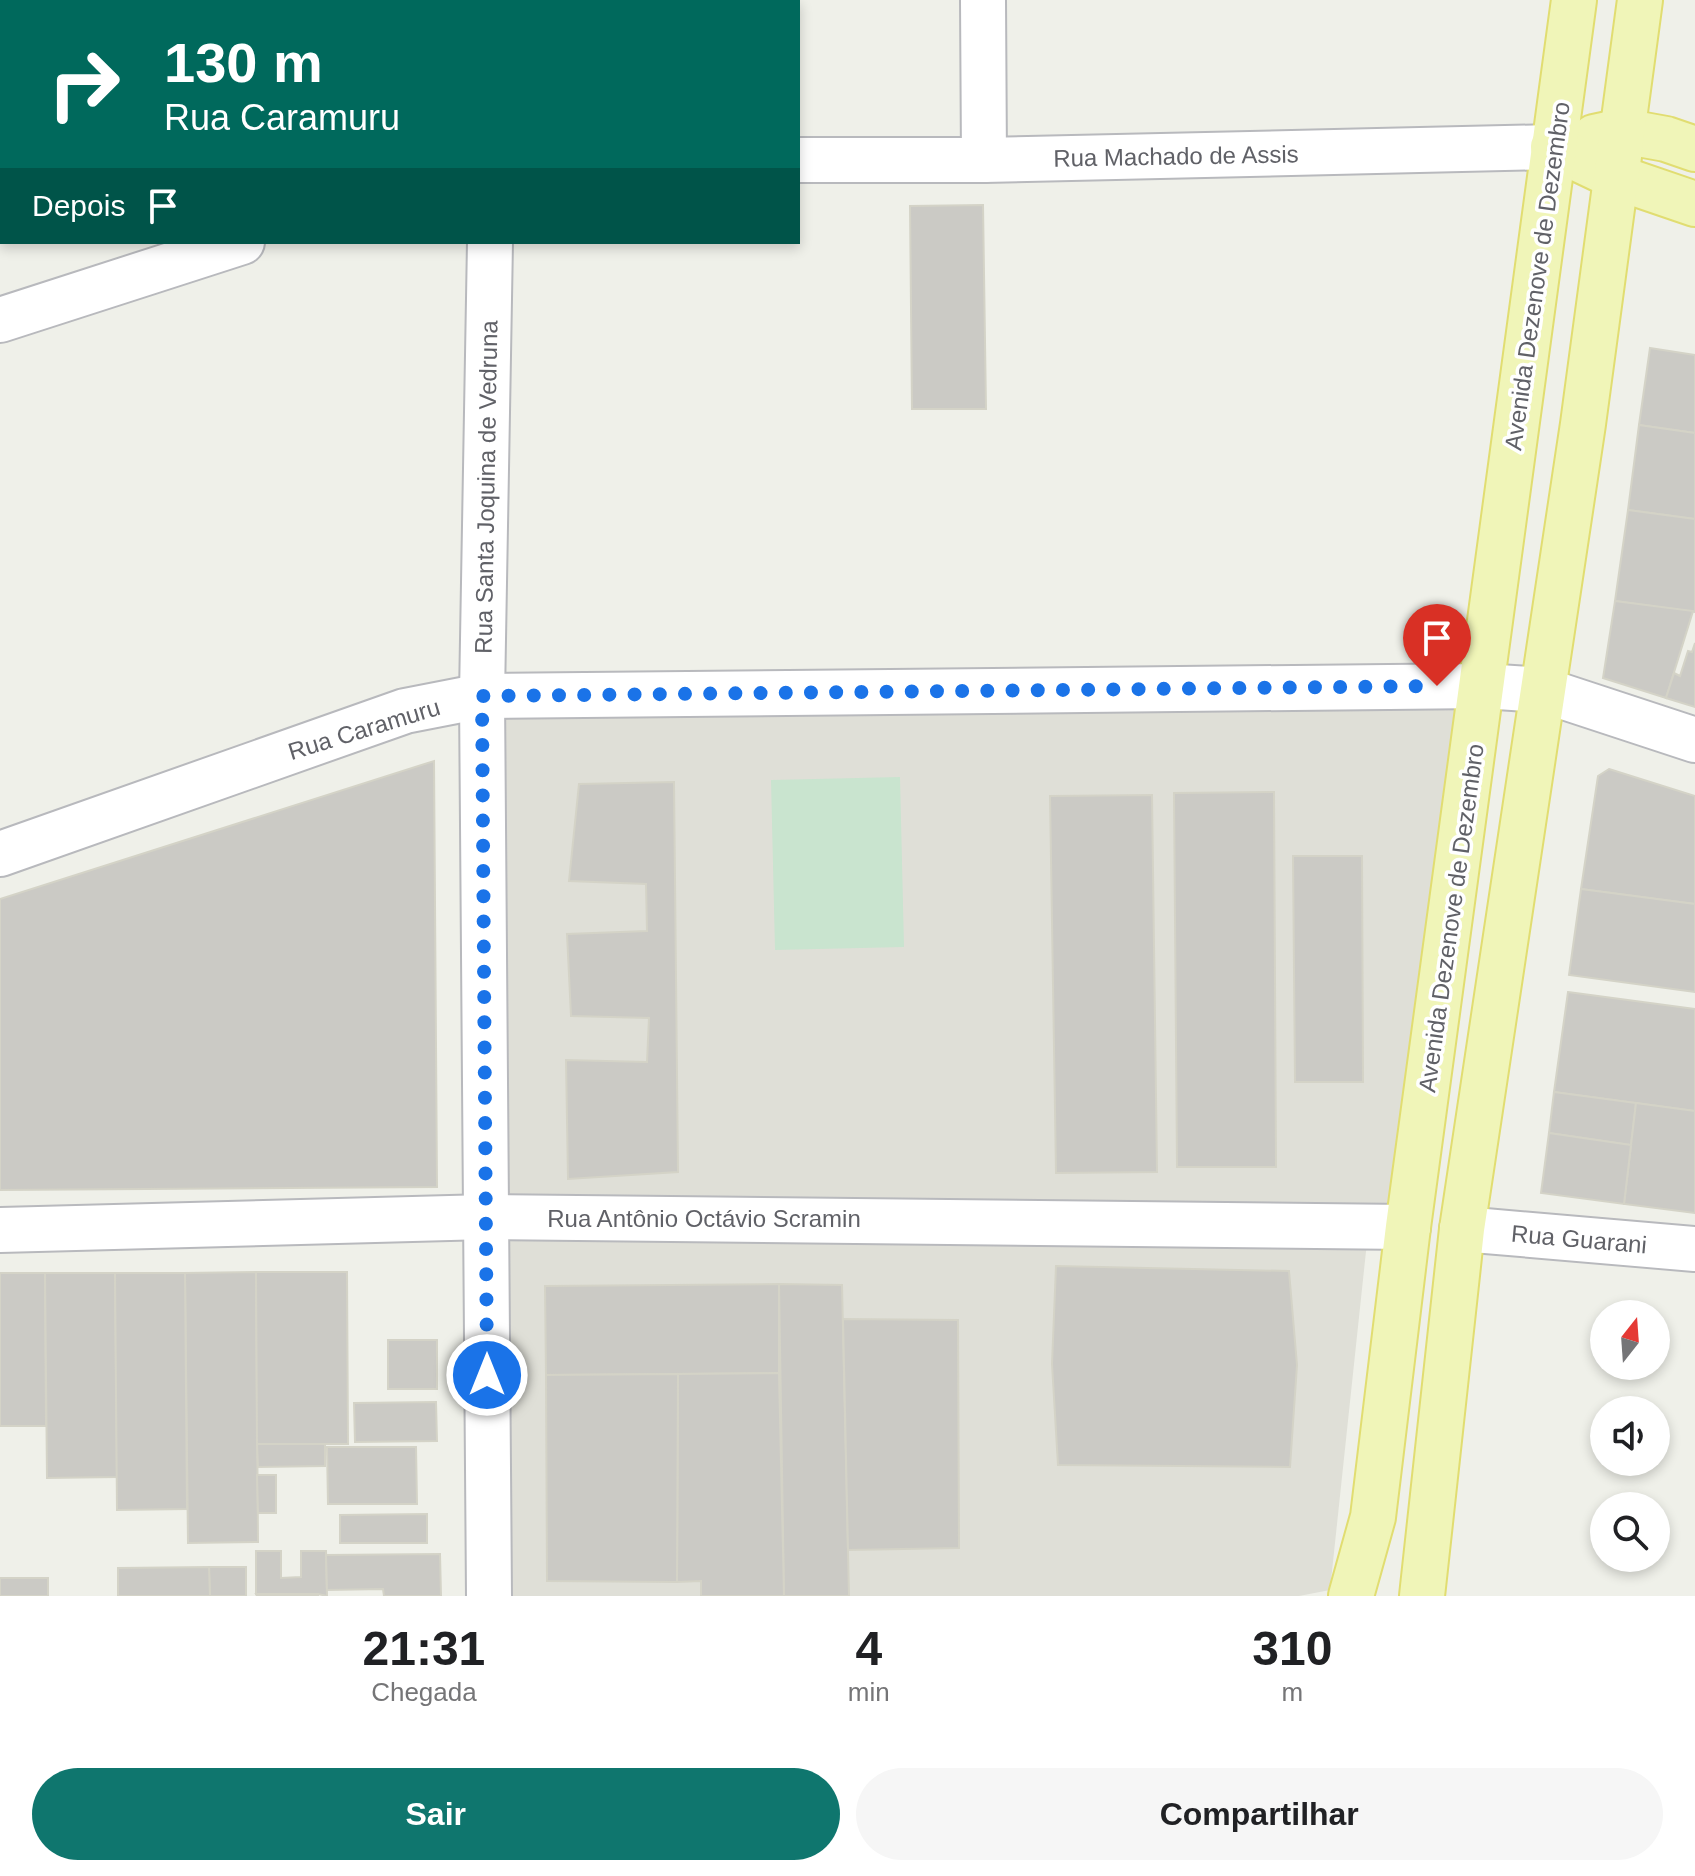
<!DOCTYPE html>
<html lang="pt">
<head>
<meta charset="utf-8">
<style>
	body { margin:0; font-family:Arial,sans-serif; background:#f6f6f6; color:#202124; height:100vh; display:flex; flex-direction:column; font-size:30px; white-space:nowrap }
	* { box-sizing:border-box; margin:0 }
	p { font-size:26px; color:#757577 }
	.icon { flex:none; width:44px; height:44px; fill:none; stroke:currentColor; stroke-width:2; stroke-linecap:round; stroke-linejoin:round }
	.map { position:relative; height:1596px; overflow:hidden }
	.drawer { display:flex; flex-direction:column; background:#fff; flex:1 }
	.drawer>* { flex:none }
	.guide { position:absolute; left:0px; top:0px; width:800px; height:244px; box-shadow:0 4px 12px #0003; background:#00695c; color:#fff; overflow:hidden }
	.needle { width:52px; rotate:17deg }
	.fabs { position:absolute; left:1590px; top:1300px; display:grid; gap:16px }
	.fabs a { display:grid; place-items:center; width:80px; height:80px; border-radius:50%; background:#fff; box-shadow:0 4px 12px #0003; font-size:40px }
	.pin { position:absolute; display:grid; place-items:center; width:68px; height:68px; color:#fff; margin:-82px -34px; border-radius:50% 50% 50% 0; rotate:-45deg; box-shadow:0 0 8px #0007 }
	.pin .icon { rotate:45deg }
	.me { position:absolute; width:88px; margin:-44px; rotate:0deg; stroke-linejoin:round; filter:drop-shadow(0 0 6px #0008) }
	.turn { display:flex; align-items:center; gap:28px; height:168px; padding:0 32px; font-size:36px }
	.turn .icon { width:104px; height:104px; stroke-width:2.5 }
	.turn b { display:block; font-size:56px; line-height:68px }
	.then { display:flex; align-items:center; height:76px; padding:0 32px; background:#0003; gap:16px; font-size:30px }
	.eta { display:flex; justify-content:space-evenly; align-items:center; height:136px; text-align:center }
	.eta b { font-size:48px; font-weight:700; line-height:56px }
	.button { display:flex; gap:16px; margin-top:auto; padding:16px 32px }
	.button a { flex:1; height:92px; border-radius:48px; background:#0f766e; color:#fff; font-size:32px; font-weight:700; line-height:92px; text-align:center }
	.button a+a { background:#f6f6f6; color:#202124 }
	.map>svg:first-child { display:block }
	.education { fill:#dfdfd7 }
	.green { fill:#c9e4cf }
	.building { fill:#cbcac5; stroke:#d4d3c7; stroke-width:2 }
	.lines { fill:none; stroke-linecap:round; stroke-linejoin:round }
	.minor-casing { stroke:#b8b9bd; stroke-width:48 }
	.major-casing { stroke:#e1dd71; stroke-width:48 }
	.minor { stroke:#fff; stroke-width:44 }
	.major { stroke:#f0f5b8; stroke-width:44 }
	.route { stroke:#1a73e8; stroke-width:14; stroke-dasharray:0 25.2 }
	.labels { text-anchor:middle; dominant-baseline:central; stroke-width:7; stroke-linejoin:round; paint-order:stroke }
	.street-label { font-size:24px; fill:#606167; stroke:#fff }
</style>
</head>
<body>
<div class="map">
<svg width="1695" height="1596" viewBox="0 0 1695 1596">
	<rect width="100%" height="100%" fill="#eff0e9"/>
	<g class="education">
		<polygon points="1468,686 1394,1226 487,1217 482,696"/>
		<polygon points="496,1227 1367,1242 1330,1590 1299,1596 496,1596"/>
	</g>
	<polygon class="green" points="900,777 904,947 775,950 771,780"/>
	<g class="building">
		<polygon points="983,205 986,409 912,409 910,206"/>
		<polygon points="1650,348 1695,355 1695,433 1639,425"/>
		<polygon points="1639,425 1695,433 1695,519 1628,510"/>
		<polygon points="1628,510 1695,519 1695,612 1615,601"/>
		<polygon points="1615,601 1693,611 1666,698 1603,678"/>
		<polygon points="1695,643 1695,707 1666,698 1674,673 1680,676 1688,651 1692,652"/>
		<polygon points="434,761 437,1187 0,1190 0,899"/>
		<polygon points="1609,769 1695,796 1695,904 1581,889 1598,776"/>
		<polygon points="674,782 678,1172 568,1179 566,1060 647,1062 649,1018 571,1016 567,934 647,931 646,884 569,881 579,784"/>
		<polygon points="1274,792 1276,1167 1177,1167 1174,793"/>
		<polygon points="1152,795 1157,1172 1056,1173 1050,796"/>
		<polygon points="1293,856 1362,856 1363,1082 1295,1082"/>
		<polygon points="1581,889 1695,904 1695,992 1569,975"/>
		<polygon points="1568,992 1695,1009 1695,1111 1554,1092"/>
		<polygon points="1554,1092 1636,1103 1631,1145 1549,1133"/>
		<polygon points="1636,1103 1695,1111 1695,1213 1624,1204"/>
		<polygon points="1549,1133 1631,1145 1624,1204 1541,1193"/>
		<polygon points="1056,1266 1289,1271 1297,1365 1290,1467 1058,1465 1052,1364"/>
		<polygon points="256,1272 258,1542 188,1543 185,1273"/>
		<polygon points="256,1272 347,1272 348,1444 257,1444"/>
		<polygon points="0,1273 45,1273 46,1426 0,1426"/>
		<polygon points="45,1273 115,1273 117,1477 47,1478"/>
		<polygon points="115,1273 185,1273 187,1509 117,1510"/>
		<polygon points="779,1284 842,1285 849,1596 784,1596"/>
		<polygon points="779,1284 779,1373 546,1375 545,1286"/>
		<polygon points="843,1319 958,1320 959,1548 848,1550"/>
		<rect x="388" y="1340" width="49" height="49"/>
		<polygon points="779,1373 784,1596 701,1596 701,1581 677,1582 678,1374"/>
		<polygon points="678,1374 677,1582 547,1581 546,1375"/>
		<polygon points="436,1402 437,1441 355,1442 354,1403"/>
		<polygon points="257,1444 325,1444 325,1466 258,1467"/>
		<polygon points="327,1447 416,1447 417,1504 328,1504"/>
		<polygon points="257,1475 276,1475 276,1513 258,1513"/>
		<polygon points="427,1514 427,1543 340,1543 340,1515"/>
		<polygon points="256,1551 281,1551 281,1578 301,1577 301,1551 326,1551 327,1596 318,1594 256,1594"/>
		<polygon points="440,1554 441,1596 384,1596 383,1589 327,1590 326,1555"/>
		<polygon points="209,1567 246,1567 246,1596 210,1596"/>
		<polygon points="209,1567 210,1596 118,1596 118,1568"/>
		<rect x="0" y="1578" width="48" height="18"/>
		<polygon points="256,1594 318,1594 318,1596 257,1596"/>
	</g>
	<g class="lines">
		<defs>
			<g id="minor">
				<polyline points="983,0 984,160"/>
				<polyline points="495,2 495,0"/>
				<polyline points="798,160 984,160 1553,147"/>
				<polyline points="0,320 242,242"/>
				<polyline points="0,854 405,711 482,696 1483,686 1543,690 1695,740"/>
				<polyline points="1462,1229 1695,1249"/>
				<polyline points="0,1230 487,1217 1408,1227"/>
				<polyline points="489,1596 482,696 490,242"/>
			</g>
			<g id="major">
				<polyline points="1594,137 1622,131 1666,139 1695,149"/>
				<polyline points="1553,147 1616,177 1695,204"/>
				<polyline points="1351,1596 1373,1517 1408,1227 1574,0"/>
				<polyline points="1422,1596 1462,1229 1583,424 1640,0"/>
			</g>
		</defs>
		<use href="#minor" class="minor-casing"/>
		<use href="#major" class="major-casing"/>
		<use href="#minor" class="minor"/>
		<use href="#major" class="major"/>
	</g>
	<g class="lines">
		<polyline class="route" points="487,1375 482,696 1437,686"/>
	</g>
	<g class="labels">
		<g class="street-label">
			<text transform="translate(1176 156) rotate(-1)">Rua Machado de Assis</text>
			<text transform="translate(1537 276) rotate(-82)">Avenida Dezenove de Dezembro</text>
			<text transform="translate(486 487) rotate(-89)">Rua Santa Joquina de Vedruna</text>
			<text transform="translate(364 729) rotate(-17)">Rua Caramuru</text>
			<text transform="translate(1451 918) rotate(-82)">Avenida Dezenove de Dezembro</text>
			<text x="704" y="1218">Rua Antônio Octávio Scramin</text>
			<text transform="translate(1579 1239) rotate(5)">Rua Guarani</text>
		</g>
	</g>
</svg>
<div class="fabs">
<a><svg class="needle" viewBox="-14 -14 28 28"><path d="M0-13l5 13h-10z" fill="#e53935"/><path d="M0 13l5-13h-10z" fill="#757577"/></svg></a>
<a><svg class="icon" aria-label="sound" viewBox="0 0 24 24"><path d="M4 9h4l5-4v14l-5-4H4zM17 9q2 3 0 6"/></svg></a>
<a><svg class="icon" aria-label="search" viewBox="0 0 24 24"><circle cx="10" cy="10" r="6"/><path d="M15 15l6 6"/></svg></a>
</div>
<div class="pin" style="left:1437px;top:686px;background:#d93025"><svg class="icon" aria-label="arrive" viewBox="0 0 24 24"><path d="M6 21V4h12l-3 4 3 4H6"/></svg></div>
<svg class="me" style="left:487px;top:1375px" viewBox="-20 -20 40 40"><circle r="17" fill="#1a73e8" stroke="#fff" stroke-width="3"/><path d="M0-11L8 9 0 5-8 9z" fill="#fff"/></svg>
<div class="guide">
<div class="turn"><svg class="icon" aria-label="right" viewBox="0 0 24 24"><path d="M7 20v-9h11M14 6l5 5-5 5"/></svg><div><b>130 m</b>Rua Caramuru</div></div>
<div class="then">Depois<svg class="icon" aria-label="arrive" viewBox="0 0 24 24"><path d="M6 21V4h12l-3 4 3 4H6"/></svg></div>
</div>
</div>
<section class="drawer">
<div class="eta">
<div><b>21:31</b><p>Chegada</p></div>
<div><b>4</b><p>min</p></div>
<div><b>310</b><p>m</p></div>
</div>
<div class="button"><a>Sair</a><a>Compartilhar</a></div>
</section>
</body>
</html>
